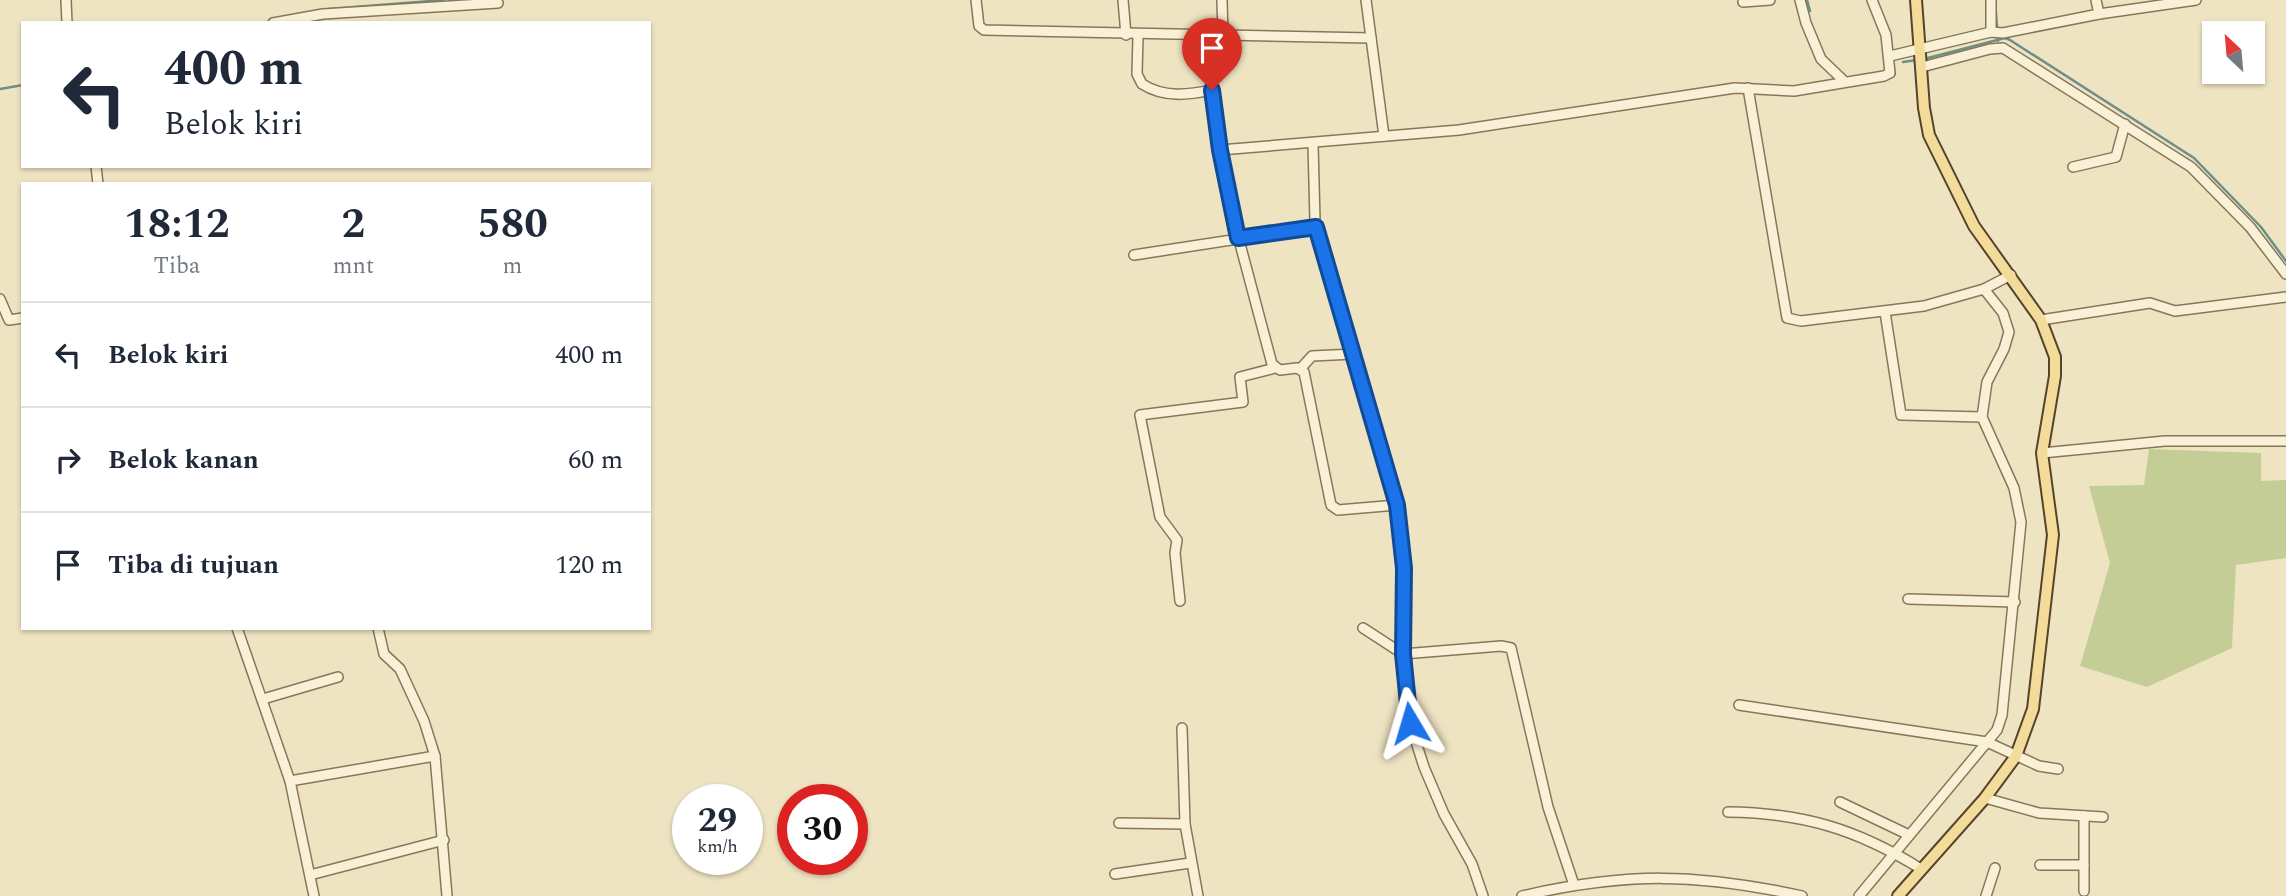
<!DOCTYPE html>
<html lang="id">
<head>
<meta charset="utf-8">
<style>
	body { margin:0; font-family:Spectral,serif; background:#f6f6f7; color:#1f2937; height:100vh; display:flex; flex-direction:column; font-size:26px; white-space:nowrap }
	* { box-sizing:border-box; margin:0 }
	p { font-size:23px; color:#747a83 }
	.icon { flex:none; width:38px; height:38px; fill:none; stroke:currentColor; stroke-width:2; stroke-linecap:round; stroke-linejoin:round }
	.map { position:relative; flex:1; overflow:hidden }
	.sheet { position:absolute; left:21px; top:182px; width:630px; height:448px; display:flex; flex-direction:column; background:#fff; border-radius:0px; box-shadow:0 2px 5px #0004 }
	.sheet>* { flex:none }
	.hud { position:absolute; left:21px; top:21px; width:630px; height:147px; border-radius:0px; box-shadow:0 2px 5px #0004; background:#fff; color:#1f2937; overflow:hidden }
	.needle { width:46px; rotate:334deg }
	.tools { position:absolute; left:2202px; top:21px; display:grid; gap:14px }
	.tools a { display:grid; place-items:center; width:63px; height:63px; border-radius:0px; background:#fff; box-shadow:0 2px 5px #0004; font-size:35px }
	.speed { position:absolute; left:672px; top:784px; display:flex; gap:14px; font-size:35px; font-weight:700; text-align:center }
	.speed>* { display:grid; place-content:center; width:91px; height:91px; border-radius:50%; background:#fff; box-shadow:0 2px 5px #0004; line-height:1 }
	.speed small { font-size:18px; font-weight:400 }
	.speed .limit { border:10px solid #d22; background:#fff; color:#111 }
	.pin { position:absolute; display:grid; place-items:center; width:60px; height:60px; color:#fff; margin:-72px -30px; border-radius:50% 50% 50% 0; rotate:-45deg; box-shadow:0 0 7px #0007 }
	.pin .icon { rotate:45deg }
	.me { position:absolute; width:77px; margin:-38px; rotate:353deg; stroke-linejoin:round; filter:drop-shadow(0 0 5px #0008) }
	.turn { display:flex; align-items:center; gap:24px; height:147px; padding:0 28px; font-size:32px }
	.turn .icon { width:91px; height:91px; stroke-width:2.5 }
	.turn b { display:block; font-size:49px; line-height:60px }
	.eta { display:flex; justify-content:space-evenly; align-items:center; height:119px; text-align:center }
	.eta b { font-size:42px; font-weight:700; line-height:49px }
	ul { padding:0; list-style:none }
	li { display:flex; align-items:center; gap:21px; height:105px; padding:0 28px; border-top:2px solid #e0e1e3 }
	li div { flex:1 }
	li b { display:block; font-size:26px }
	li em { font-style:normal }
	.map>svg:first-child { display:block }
	.green { fill:#c4cd96 }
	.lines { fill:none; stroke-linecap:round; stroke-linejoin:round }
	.stream { stroke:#6b9089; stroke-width:2.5 }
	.minor-casing { stroke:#897659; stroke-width:12 }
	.major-casing { stroke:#57432d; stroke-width:14 }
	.minor { stroke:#f9f1d6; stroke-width:9 }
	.major { stroke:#f3dc99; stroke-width:10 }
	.route-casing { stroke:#114b97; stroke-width:18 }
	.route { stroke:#1a73e8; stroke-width:12 }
</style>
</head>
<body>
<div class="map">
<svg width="2286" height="896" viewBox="0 0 2286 896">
	<rect width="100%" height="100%" fill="#efe4c2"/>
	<polygon class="green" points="2149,449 2261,453 2261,481 2286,480 2286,558 2236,565 2232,648 2147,687 2080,666 2110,563 2089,486 2144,485"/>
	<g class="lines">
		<g class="stream">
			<polyline points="1807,0 1810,11"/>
			<polyline points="1995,0 1998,41"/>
			<polyline points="329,9 443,0"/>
			<polyline points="1924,59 2005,38 2010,40 2194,158 2261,227 2286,261"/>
			<polyline points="1903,62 1917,60"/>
			<polyline points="0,89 23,85"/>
		</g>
		<defs>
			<g id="minor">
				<polyline points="66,0 67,23"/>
				<polyline points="976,0 979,26 984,30 1371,38"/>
				<polyline points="1123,0 1126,35"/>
				<polyline points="1222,0 1223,38"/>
				<polyline points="1366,0 1384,136"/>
				<polyline points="1800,0 1806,23 1821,59 1845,82"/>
				<polyline points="2096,0 2099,14"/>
				<polyline points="1743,2 1770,0"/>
				<polyline points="273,23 323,14 498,3"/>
				<polyline points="1991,32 1991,0"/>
				<path d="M1138 36 1137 74 1142 84C1164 98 1188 95 1212 90"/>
				<polyline points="1206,37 1220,150"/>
				<polyline points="1890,56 1991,32 2003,33 2099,14 2196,0"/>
				<polyline points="1922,67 1990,49 2003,48 2191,167 2250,227 2286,274"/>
				<polyline points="1748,88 1787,318 1801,321 1924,306 1984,289 2011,275"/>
				<polyline points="1313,144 1315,221 1320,246 1397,505 1404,568 1403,654 1410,723 1424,767 1444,814 1472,864 1483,896"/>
				<polyline points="96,166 98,184"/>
				<polyline points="2073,167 2116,157 2125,124"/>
				<polyline points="1134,255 1316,227"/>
				<polyline points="0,299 9,320 23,318"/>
				<polyline points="1885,312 1901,415 1982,417"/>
				<polyline points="2041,320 2150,303 2175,311 2286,297"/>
				<polyline points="1301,368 1312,356 1354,354"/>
				<polyline points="2042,453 2165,441 2286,441"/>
				<polyline points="1397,505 1338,510 1331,505 1304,372 1297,368 1280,370 1272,364 1239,240 1220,150 1459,130 1735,88 1794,91 1884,76 1890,73 1886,35 1872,0"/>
				<polyline points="1908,599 2015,602"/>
				<polyline points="1180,601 1175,553 1177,540 1160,517 1140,415 1243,402 1240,377 1275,368"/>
				<polyline points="237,628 290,781 314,896"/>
				<polyline points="378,628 384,654 400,669 424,721 435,756 447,896"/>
				<polyline points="1363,628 1403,654 1501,646 1511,648 1548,807 1574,885"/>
				<polyline points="263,699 338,677"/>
				<polyline points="1739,705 1987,742 2039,766 2058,769"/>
				<polyline points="1182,728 1185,824 1198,896"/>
				<polyline points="290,781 435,756"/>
				<polyline points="1985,798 2039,813 2103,817"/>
				<polyline points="1840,802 1909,835"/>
				<path d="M1728 812C1803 813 1857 829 1921 869"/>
				<polyline points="1119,823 1185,824"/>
				<polyline points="2040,865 2084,865"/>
				<polyline points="1115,874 1190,863"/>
				<polyline points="310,875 444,840"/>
				<polyline points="2084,891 2084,816"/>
				<path d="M1522 896C1627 872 1697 873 1802 896"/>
				<polyline points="1859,896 1997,730 2002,715 2021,522 2014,488 1982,417 1987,382 2004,349 2009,332 2003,313 1984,289"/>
				<polyline points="1986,896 1995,868"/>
			</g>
			<polyline id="major" points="1898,896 1985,798 2016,756 2033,709 2053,535 2042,453 2055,376 2055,357 2041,320 1974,226 1929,135 1924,108 1916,0"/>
		</defs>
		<use href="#minor" class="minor-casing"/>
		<use href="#major" class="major-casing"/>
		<use href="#minor" class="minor"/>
		<use href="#major" class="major"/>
	</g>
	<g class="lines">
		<defs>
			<polyline id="route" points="1212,90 1220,150 1238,238 1316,227 1397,505 1404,568 1403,654 1410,723"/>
		</defs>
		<use href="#route" class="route-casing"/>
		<use href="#route" class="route"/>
	</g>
</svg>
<div class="tools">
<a><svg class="needle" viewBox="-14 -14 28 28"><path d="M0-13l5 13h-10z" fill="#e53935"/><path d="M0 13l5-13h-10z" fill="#747a83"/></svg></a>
</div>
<div class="speed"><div>29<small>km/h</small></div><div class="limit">30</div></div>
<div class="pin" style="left:1212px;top:90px;background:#d93025"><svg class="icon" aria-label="arrive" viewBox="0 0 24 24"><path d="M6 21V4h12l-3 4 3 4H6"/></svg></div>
<svg class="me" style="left:1410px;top:723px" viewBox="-20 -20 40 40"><path d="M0-17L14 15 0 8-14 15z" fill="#1a73e8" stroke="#fff" stroke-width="4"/></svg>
<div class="hud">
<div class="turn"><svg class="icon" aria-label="left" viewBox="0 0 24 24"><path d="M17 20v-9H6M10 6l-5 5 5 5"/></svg><div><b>400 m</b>Belok kiri</div></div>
</div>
<section class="sheet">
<div class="eta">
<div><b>18:12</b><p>Tiba</p></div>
<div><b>2</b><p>mnt</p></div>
<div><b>580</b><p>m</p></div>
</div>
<ul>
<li><svg class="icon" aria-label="left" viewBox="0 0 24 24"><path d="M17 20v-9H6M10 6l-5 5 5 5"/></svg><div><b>Belok kiri</b></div><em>400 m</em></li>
<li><svg class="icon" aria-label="right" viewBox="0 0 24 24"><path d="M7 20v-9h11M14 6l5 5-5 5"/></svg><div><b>Belok kanan</b></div><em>60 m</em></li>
<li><svg class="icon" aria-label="arrive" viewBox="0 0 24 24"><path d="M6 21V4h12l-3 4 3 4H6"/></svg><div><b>Tiba di tujuan</b></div><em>120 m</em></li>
</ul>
</section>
</div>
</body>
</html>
